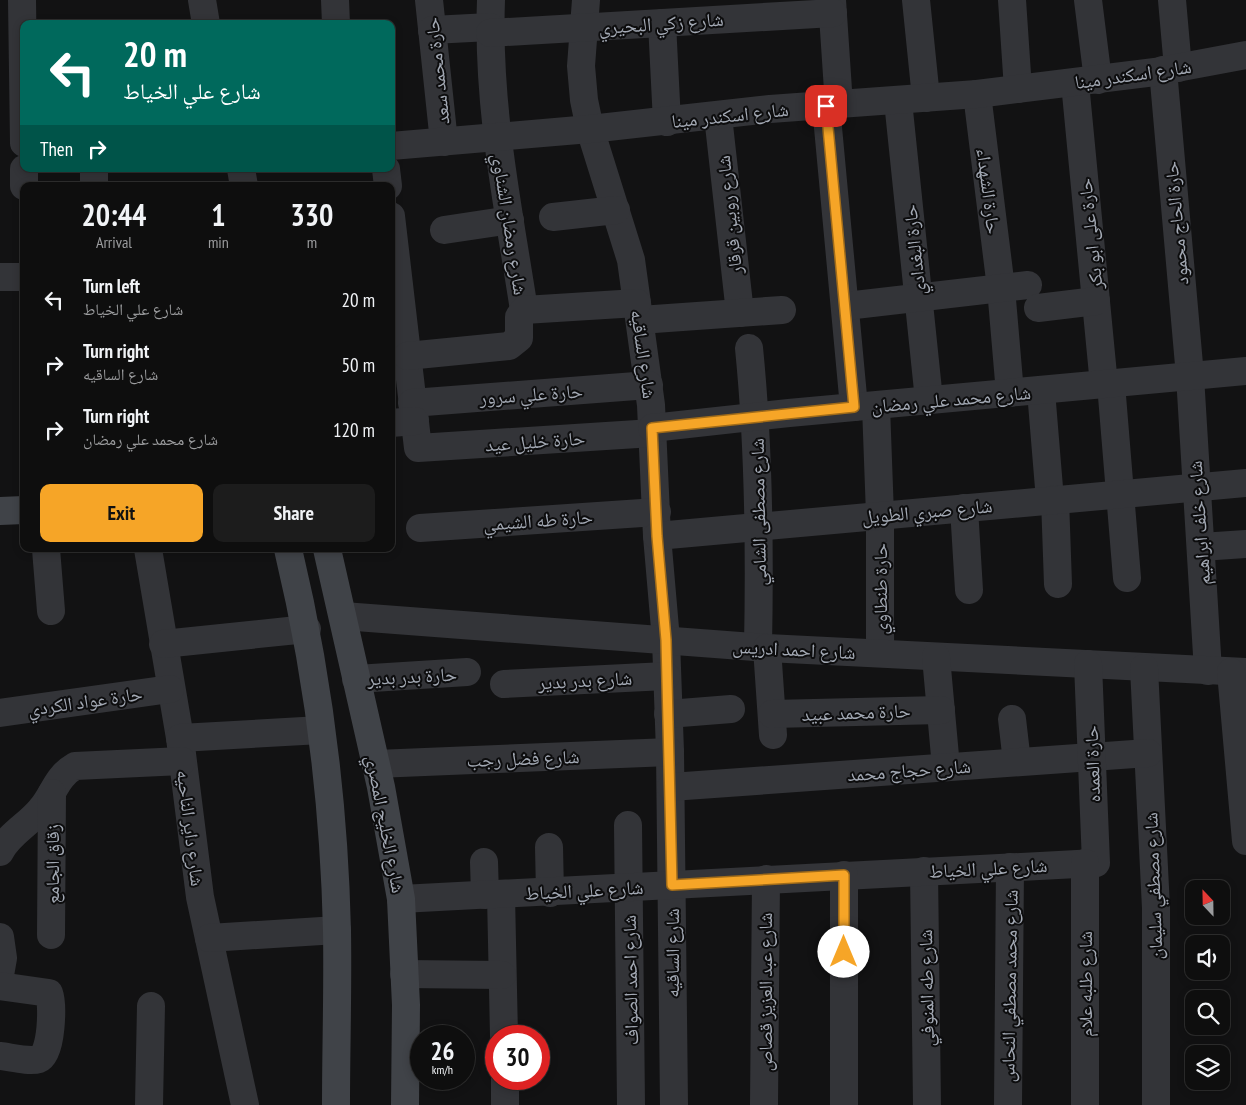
<!DOCTYPE html>
<html lang="en">
<head>
<meta charset="utf-8">
<style>
	body { margin:0; font-family:"PT Sans Narrow","Noto Naskh Arabic",sans-serif; background:#1c1c1c; color:#f1f3f6; height:100vh; display:flex; flex-direction:column; font-size:19px; white-space:nowrap }
	* { box-sizing:border-box; margin:0 }
	p { font-size:16px; color:#9b9c9e }
	.icon { flex:none; width:28px; height:28px; fill:none; stroke:currentColor; stroke-width:2; stroke-linecap:round; stroke-linejoin:round }
	.map { position:relative; flex:1; overflow:hidden }
	.details { position:absolute; left:20px; top:182px; width:375px; height:370px; display:flex; flex-direction:column; background:#0e0e0e; border-radius:10px; box-shadow:0 2px 8px #0003,0 0 0 1px #2e2e2e }
	.details>* { flex:none }
	.hud { position:absolute; left:20px; top:20px; width:375px; height:152px; border-radius:10px; box-shadow:0 2px 8px #0003,0 0 0 1px #2e2e2e; background:#00695c; color:#fff; overflow:hidden }
	.needle { width:32px; rotate:338deg }
	.fabs { position:absolute; left:1185px; top:880px; display:grid; gap:10px }
	.fabs a { display:grid; place-items:center; width:45px; height:45px; border-radius:10px; background:#0e0e0e; box-shadow:0 2px 8px #0003,0 0 0 1px #2e2e2e; font-size:25px }
	.speed { position:absolute; left:410px; top:1025px; display:flex; gap:10px; font-size:25px; font-weight:700; text-align:center }
	.speed>* { display:grid; place-content:center; width:65px; height:65px; border-radius:50%; background:#0e0e0e; box-shadow:0 2px 8px #0003,0 0 0 1px #2e2e2e; line-height:1 }
	.speed small { font-size:12px; font-weight:400 }
	.speed .limit { border:8px solid #d22; background:#fff; color:#111 }
	.pin { position:absolute; display:grid; place-items:center; width:42px; height:42px; color:#fff; margin:-21px; border-radius:10px; box-shadow:0 2px 8px #0006 }
	.me { position:absolute; width:55px; margin:-28px; rotate:0deg; stroke-linejoin:round; filter:drop-shadow(0 0 4px #0008) }
	.turn { display:flex; align-items:center; gap:18px; height:105px; padding:0 20px; font-size:22px }
	.turn .icon { width:65px; height:65px; stroke-width:2.5 }
	.turn b { display:block; font-size:35px; line-height:42px }
	.then { display:flex; align-items:center; height:48px; padding:0 20px; background:#0003; gap:10px; font-size:19px }
	.eta { display:flex; justify-content:space-evenly; align-items:center; height:85px; text-align:center }
	.eta b { font-size:30px; font-weight:600; line-height:35px }
	.button { display:flex; gap:10px; margin-top:auto; padding:10px 20px }
	.button a { flex:1; height:58px; border-radius:10px; background:#f6a527; color:#111; font-size:20px; font-weight:600; line-height:58px; text-align:center }
	.button a+a { background:#1c1c1c; color:#f1f3f6 }
	ul { padding:0; list-style:none }
	li { display:flex; align-items:center; gap:15px; height:65px; padding:0 20px }
	li div { flex:1 }
	li b { display:block; font-size:19px }
	li em { font-style:normal }
	.map>svg:first-child { display:block }
	.lines { fill:none; stroke-linecap:round; stroke-linejoin:round }
	.minor { stroke:#333438; stroke-width:28 }
	.tertiary { stroke:#333438; stroke-width:28 }
	.secondary { stroke:#404348; stroke-width:28 }
	.route-casing { stroke:#a06b19; stroke-width:12 }
	.route { stroke:#f6a527; stroke-width:9 }
	.labels { text-anchor:middle; dominant-baseline:central; stroke-width:4; stroke-linejoin:round; paint-order:stroke }
	.street-label { font-size:19px; fill:#a3a9b4; stroke:#0d0d0e }
</style>
</head>
<body>
<div class="map">
<svg width="1246" height="1105" viewBox="0 0 1246 1105">
	<rect width="100%" height="100%" fill="#121213"/>
	<g class="lines">
		<g class="minor">
			<polyline points="22,0 24,143"/>
			<polyline points="335,0 336,24"/>
			<polyline points="429,0 444,142"/>
			<path d="M491 0C487 106 508 206 524 310"/>
			<polyline points="586,0 581,66 584,100 590,129 631,260 651,405 657,536 666,640 670,752 674,1105"/>
			<polyline points="832,0 839,105"/>
			<polyline points="916,0 926,98"/>
			<polyline points="1012,0 1018,89"/>
			<polyline points="1088,0 1098,80"/>
			<polyline points="1172,0 1178,68"/>
			<polyline points="662,23 667,122"/>
			<polyline points="432,30 490,27"/>
			<polyline points="490,33 833,13"/>
			<polyline points="1163,70 1190,376 1208,671"/>
			<polyline points="1075,83 1104,385"/>
			<polyline points="977,94 1001,288 1010,393"/>
			<polyline points="898,101 929,400"/>
			<polyline points="826,106 854,407"/>
			<polyline points="718,116 740,313"/>
			<polyline points="391,146 590,129 770,109 977,94 1155,72 1246,55"/>
			<polyline points="24,169 24,186"/>
			<polyline points="94,169 94,186"/>
			<polyline points="386,169 388,186"/>
			<polyline points="391,216 418,448 653,433"/>
			<polyline points="553,217 616,210"/>
			<polyline points="444,230 510,220"/>
			<polyline points="0,277 24,277"/>
			<polyline points="846,306 1028,285"/>
			<polyline points="1038,308 1096,301"/>
			<polyline points="640,320 782,310"/>
			<path d="M749 348C759 448 760 547 758 647"/>
			<polyline points="407,356 509,346 519,338 519,317 524,310 637,303"/>
			<polyline points="1111,384 1127,578"/>
			<polyline points="1041,391 1050,500"/>
			<polyline points="412,403 649,385"/>
			<polyline points="876,406 880,515 880,653"/>
			<polyline points="391,423 415,421"/>
			<polyline points="652,428 789,413 1246,371"/>
			<polyline points="1055,499 1058,584"/>
			<polyline points="964,508 969,590"/>
			<polyline points="420,528 657,512"/>
			<polyline points="657,536 1246,483"/>
			<polyline points="1201,547 1246,544"/>
			<polyline points="46,549 51,611"/>
			<polyline points="148,549 180,738 200,897 245,1105"/>
			<polyline points="343,616 767,648 1246,672"/>
			<polyline points="163,644 307,629"/>
			<polyline points="767,648 773,735"/>
			<polyline points="936,657 946,767"/>
			<polyline points="1144,668 1156,908 1156,1105"/>
			<polyline points="1231,672 1246,841"/>
			<polyline points="356,679 467,672"/>
			<polyline points="504,684 666,676"/>
			<polyline points="0,713 170,689"/>
			<polyline points="668,714 731,709"/>
			<polyline points="772,714 941,710"/>
			<polyline points="1012,719 1017,762"/>
			<polyline points="180,738 321,730"/>
			<polyline points="376,764 670,752"/>
			<polyline points="671,787 1148,753"/>
			<polyline points="628,825 631,1105"/>
			<polyline points="549,847 550,893"/>
			<path d="M0 852C9 834 28 825 41 809 54 794 56 777 75 766L182 761"/>
			<polyline points="484,862 485,895"/>
			<polyline points="924,871 927,1105"/>
			<polyline points="501,895 504,1036"/>
			<polyline points="401,899 1096,863 1088,664"/>
			<polyline points="51,935 52,793"/>
			<polyline points="0,937 3,958 0,975"/>
			<polyline points="209,938 337,930"/>
			<polyline points="404,974 502,975"/>
			<path d="M0 986 49 993C53 1004 52 1054 39 1059 29 1062 10 1057 0 1056"/>
			<polyline points="505,1079 505,1105"/>
			<polyline points="149,1105 151,1006"/>
			<polyline points="764,1105 766,879"/>
			<polyline points="844,1105 844,875"/>
			<polyline points="1008,1105 1010,867"/>
			<polyline points="1085,1105 1085,863"/>
		</g>
		<g class="tertiary">
			<polyline points="202,0 206,24"/>
			<polyline points="241,169 244,186"/>
		</g>
		<g class="secondary">
			<polyline points="0,511 24,510"/>
			<path d="M288 549C318 674 334 802 337 931 338 989 336 1047 336 1105"/>
			<polyline points="327,549 381,787 401,899 406,1005 405,1105"/>
		</g>
	</g>
	<g class="lines">
		<defs>
			<polyline id="route" points="826,106 854,407 652,428 657,536 666,640 672,885 844,875 844,952"/>
		</defs>
		<use href="#route" class="route-casing"/>
		<use href="#route" class="route"/>
	</g>
	<g class="labels">
		<g class="street-label">
			<text transform="translate(661 23) rotate(-4)">شارع زكي البحيري</text>
			<text transform="translate(437 71) rotate(-96)">حارة محمد سعد</text>
			<text transform="translate(1133 74) rotate(-8)">شارع اسكندر مينا</text>
			<text transform="translate(730 115) rotate(-6)">شارع اسكندر مينا</text>
			<text transform="translate(989 191) rotate(83)">حارة الشهداء</text>
			<text transform="translate(729 215) rotate(-96)">شارع روبين قرقار</text>
			<text transform="translate(1176 223) rotate(-95)">حارة الحاج محمود</text>
			<text transform="translate(510 224) rotate(81)">شارع رمضان الشناوي</text>
			<text transform="translate(1090 234) rotate(-96)">حارة على ابو بكر</text>
			<text transform="translate(914 250) rotate(-96)">حارة البغدادي</text>
			<text transform="translate(644 354) rotate(82)">شارع الساقيه</text>
			<text transform="translate(531 394) rotate(-4)">حارة علي سرور</text>
			<text transform="translate(951 399) rotate(-5)">شارع محمد علي رمضان</text>
			<text transform="translate(535 441) rotate(-4)">حارة خليل عيد</text>
			<text transform="translate(927 511) rotate(-5)">شارع صبري الطويل</text>
			<text transform="translate(758 512) rotate(-91)">شارع مصطفى الشامي</text>
			<text transform="translate(538 520) rotate(-4)">حارة طه الشيمي</text>
			<text transform="translate(1199 523) rotate(-94)">شارع خلف ابراهيم</text>
			<text transform="translate(880 589) rotate(-90)">حارة طنطاوي</text>
			<text transform="translate(794 649) rotate(3)">شارع احمد ادريس</text>
			<text transform="translate(412 676) rotate(-3)">حارة بدر بدير</text>
			<text transform="translate(585 680) rotate(-3)">شارع بدر بدير</text>
			<text transform="translate(85 701) rotate(-8)">حارة عواد الكردي</text>
			<text transform="translate(856 712) rotate(-2)">حارة محمد عبيد</text>
			<text transform="translate(523 758) rotate(-2)">شارع فضل رجب</text>
			<text transform="translate(1092 764) rotate(-92)">حارة العمده</text>
			<text transform="translate(909 770) rotate(-4)">شارع حجاج محمد</text>
			<text transform="translate(386 824) rotate(79)">شارع الخليج المصري</text>
			<text transform="translate(191 828) rotate(83)">شارع داير الناحيه</text>
			<text transform="translate(52 864) rotate(-90)">زقاق الجامع</text>
			<text transform="translate(988 868) rotate(-3)">شارع علي الخياط</text>
			<text transform="translate(1153 886) rotate(-92)">شارع مصطفي سليمان</text>
			<text transform="translate(584 890) rotate(-3)">شارع علي الخياط</text>
			<text transform="translate(672 953) rotate(-90)">شارع الساقيه</text>
			<text transform="translate(630 980) rotate(-91)">شارع احمد الصواف</text>
			<text transform="translate(1085 984) rotate(-90)">شارع طلبه علام</text>
			<text transform="translate(1009 986) rotate(-89)">شارع محمد مصطفي النحاس</text>
			<text transform="translate(926 988) rotate(-91)">شارع طه المنوفي</text>
			<text transform="translate(765 992) rotate(-90)">شارع عبد العزيز قصاص</text>
		</g>
	</g>
</svg>
<div class="fabs">
<a><svg class="needle" viewBox="-14 -14 28 28"><path d="M0-13l5 13h-10z" fill="#e53935"/><path d="M0 13l5-13h-10z" fill="#9b9c9e"/></svg></a>
<a><svg class="icon" aria-label="sound" viewBox="0 0 24 24"><path d="M4 9h4l5-4v14l-5-4H4zM17 9q2 3 0 6"/></svg></a>
<a><svg class="icon" aria-label="search" viewBox="0 0 24 24"><circle cx="10" cy="10" r="6"/><path d="M15 15l6 6"/></svg></a>
<a><svg class="icon" aria-label="layers" viewBox="0 0 24 24"><path d="M12 4l9 5-9 5-9-5zM3 14l9 5 9-5"/></svg></a>
</div>
<div class="speed"><div>26<small>km/h</small></div><div class="limit">30</div></div>
<div class="pin" style="left:826px;top:106px;background:#d93025"><svg class="icon" aria-label="arrive" viewBox="0 0 24 24"><path d="M6 21V4h12l-3 4 3 4H6"/></svg></div>
<svg class="me" style="left:844px;top:952px" viewBox="-20 -20 40 40"><circle r="19" fill="#fff"/><path d="M0-13L10 11 0 6-10 11z" fill="#f6a527"/></svg>
<div class="hud">
<div class="turn"><svg class="icon" aria-label="left" viewBox="0 0 24 24"><path d="M17 20v-9H6M10 6l-5 5 5 5"/></svg><div><b>20 m</b>شارع علي الخياط</div></div>
<div class="then">Then<svg class="icon" aria-label="right" viewBox="0 0 24 24"><path d="M7 20v-9h11M14 6l5 5-5 5"/></svg></div>
</div>
<section class="details">
<div class="eta">
<div><b>20:44</b><p>Arrival</p></div>
<div><b>1</b><p>min</p></div>
<div><b>330</b><p>m</p></div>
</div>
<ul>
<li><svg class="icon" aria-label="left" viewBox="0 0 24 24"><path d="M17 20v-9H6M10 6l-5 5 5 5"/></svg><div><b>Turn left</b><p>شارع علي الخياط</p></div><em>20 m</em></li>
<li><svg class="icon" aria-label="right" viewBox="0 0 24 24"><path d="M7 20v-9h11M14 6l5 5-5 5"/></svg><div><b>Turn right</b><p>شارع الساقيه</p></div><em>50 m</em></li>
<li><svg class="icon" aria-label="right" viewBox="0 0 24 24"><path d="M7 20v-9h11M14 6l5 5-5 5"/></svg><div><b>Turn right</b><p>شارع محمد علي رمضان</p></div><em>120 m</em></li>
</ul>
<div class="button"><a>Exit</a><a>Share</a></div>
</section>
</div>
</body>
</html>
